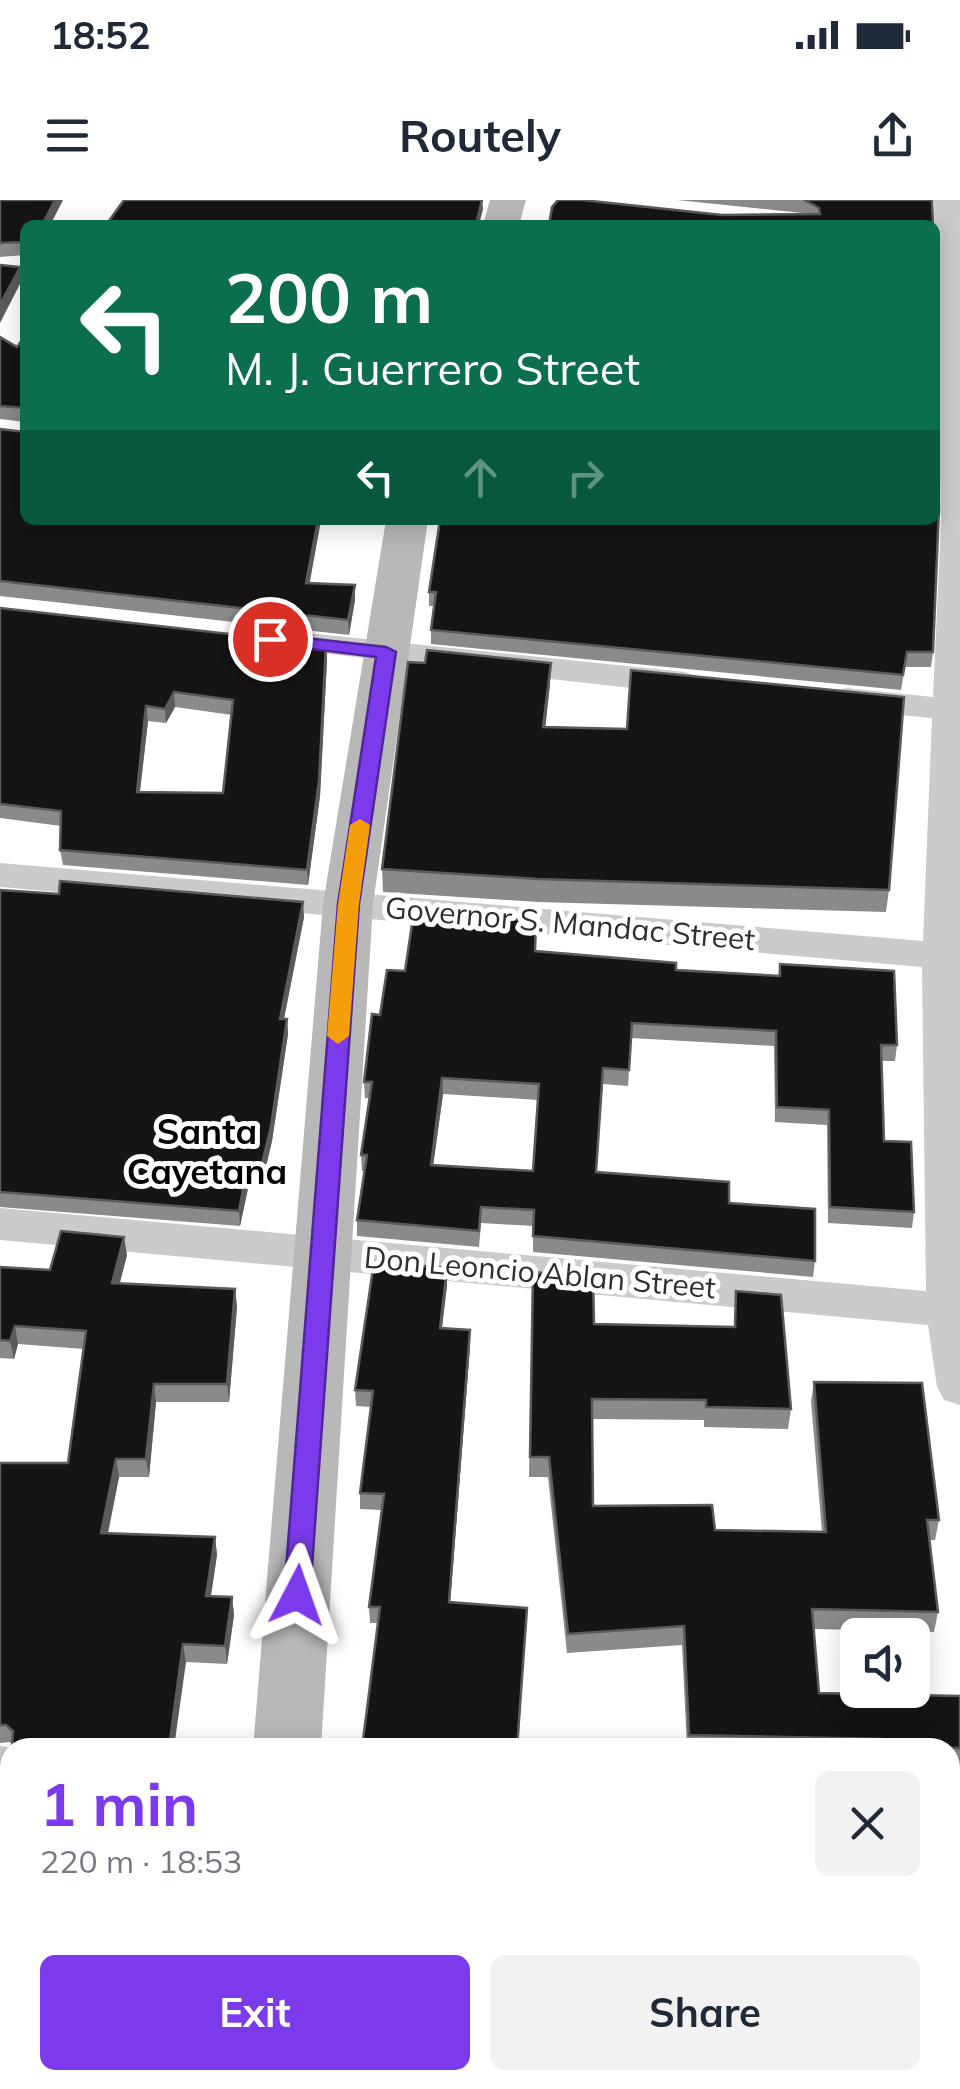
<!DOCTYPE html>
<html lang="en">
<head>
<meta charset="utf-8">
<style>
	body { margin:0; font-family:Mulish,sans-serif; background:#f2f2f3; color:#1f2937; height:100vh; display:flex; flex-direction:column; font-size:38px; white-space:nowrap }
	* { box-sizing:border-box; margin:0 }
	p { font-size:32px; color:#747a83 }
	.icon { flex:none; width:55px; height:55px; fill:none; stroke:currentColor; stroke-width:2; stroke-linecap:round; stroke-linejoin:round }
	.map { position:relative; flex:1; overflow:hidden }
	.sheet { position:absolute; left:0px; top:1538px; width:960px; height:352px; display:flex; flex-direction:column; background:#fff; border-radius:30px 30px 0 0; box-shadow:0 5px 25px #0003 }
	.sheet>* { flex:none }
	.guide { position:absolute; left:20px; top:20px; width:920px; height:305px; border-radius:15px; box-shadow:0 5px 25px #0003; background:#0b6e4f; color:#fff; overflow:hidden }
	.tools { position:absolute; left:840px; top:1418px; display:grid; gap:20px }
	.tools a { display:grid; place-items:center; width:90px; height:90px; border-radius:15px; background:#fff; box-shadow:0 5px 25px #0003; font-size:50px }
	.pin { position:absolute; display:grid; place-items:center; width:85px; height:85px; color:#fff; margin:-42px; border:5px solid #fff; border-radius:50%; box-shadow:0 2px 10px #0007 }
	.me { position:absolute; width:110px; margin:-55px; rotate:4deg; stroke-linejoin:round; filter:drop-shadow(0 0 8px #0008) }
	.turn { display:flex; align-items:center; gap:35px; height:210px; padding:0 40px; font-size:45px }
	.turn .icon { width:130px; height:130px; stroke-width:2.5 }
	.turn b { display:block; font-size:70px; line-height:85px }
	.lanes { display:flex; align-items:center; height:95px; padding:0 40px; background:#0003; justify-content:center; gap:50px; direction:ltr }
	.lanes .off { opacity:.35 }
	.round { display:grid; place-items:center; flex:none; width:105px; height:105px; border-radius:15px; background:#f2f2f3 }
	.head { display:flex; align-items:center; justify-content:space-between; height:170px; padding:0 40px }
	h1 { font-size:60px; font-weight:700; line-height:75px; color:#7c3aed }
	.action { display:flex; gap:20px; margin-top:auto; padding:20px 40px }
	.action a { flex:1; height:115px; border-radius:15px; background:#7c3aed; color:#fff; font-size:40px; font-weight:700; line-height:115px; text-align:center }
	.action a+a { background:#f2f2f3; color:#1f2937 }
	.status { display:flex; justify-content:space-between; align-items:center; height:70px; padding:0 50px; background:#fff; direction:ltr }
	.status svg { height:28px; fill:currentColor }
	header { display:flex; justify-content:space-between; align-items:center; height:130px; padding:0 40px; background:#fff; font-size:45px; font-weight:700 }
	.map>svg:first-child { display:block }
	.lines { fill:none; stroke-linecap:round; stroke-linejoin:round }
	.street { fill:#cbcbcb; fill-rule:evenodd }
	.secondary { fill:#b8b8b8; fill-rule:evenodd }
	.wall { fill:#8a8a8a; fill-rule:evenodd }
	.shaded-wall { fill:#5b5b5b }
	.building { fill:#151515; stroke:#5b5b5b; stroke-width:2.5; fill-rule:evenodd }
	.route { fill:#7c3aed; stroke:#51269a; stroke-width:2.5 }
	.slow { fill:#f59e0b }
	.labels { text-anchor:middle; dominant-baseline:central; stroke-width:10; stroke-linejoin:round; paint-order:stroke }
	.street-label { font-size:30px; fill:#2e2e2e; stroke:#fff }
	.quarter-label { font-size:35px; font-weight:bold; fill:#000; stroke:#fff }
</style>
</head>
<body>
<div class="status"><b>18:52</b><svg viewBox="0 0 49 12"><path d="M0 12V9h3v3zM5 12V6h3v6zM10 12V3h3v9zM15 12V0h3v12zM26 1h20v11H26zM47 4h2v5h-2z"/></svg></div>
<header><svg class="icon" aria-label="menu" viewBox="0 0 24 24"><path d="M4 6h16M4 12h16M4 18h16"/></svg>Routely<svg class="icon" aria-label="share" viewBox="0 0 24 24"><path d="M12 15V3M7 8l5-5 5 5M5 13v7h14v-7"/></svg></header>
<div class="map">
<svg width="960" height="1889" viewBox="0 0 960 1889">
	<rect width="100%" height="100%" fill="#fff"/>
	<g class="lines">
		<g class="street">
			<polygon points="934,0 960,0 960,1205 944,1200 937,1187 928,1125 0,1040 0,1008 926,1091 922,767 0,687 0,663 923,741 932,518 846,510 833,507 828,499 833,491 846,488 933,497 941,322"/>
			<polygon points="269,429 685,472 697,476 703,483 697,490 685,494 257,446 252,439 257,432"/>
			<polygon points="0,1546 13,1548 10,1592 0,1592"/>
		</g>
		<g class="secondary">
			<polygon points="490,0 526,0 519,25 483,25"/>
			<polygon points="386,320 428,320 373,704 321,1548 253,1548 323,704"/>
			<rect x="950" y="1570" width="10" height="60"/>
			<rect x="223" y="1880" width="74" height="9"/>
		</g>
	</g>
	<g class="wall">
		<polygon points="0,0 63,0 50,25 25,25 25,55 0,57"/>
		<polygon points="677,0 932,0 933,25 818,25 722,15 804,14 802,13"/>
		<polygon points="25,136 25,222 0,219 0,137 17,147"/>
		<polygon points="0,229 321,320 309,383 355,400 349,435 0,396"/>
		<polygon points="429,392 933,452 931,467 905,467 901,490 431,444 431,430 434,406 429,406"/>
		<path d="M0 408 326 445 327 460 320 596 308 685 63 665 60 650 61 626 0 618ZM175 507 232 515 223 593 140 592 148 521 166 523Z"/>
		<polygon points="550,484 545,527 889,690 886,712 538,702 383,692 382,669"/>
		<polygon points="0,690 304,717 284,819 287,819 288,834 272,941 263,979 250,979 240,1026 0,1007"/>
		<path d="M536 751 676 770 778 776 780 764 897 845 895 861H881L884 941 914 1012 912 1028 828 1023 827 925 775 922 774 846 631 838 628 886 603 884 596 972 729 1003 815 1061 813 1077 533 1052V1026L481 1023 479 1047 357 1036V1020L364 971H362L361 955 369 898H365L364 882 380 815 405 771ZM443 894 538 900 533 971 433 966Z"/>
		<polygon points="127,1055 119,1084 235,1089 237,1107 229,1202 156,1202 149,1277 119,1277 108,1334 215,1337 217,1355 211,1396 232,1397 234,1415 227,1464 186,1462 12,1544 10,1542 0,1543 0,1263 68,1263 84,1149 18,1144 14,1159 0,1158 0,1067 50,1070"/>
		<polygon points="533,1072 594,1124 734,1127 736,1091 791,1209 788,1229 704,1227 704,1220 592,1219 593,1306 715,1330 822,1332 811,1201 814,1182 939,1320 935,1340 929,1340 938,1412 934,1432 814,1429 819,1493 960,1496 960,1566 950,1567 950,1548 687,1548 682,1445 567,1453 548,1277 529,1277"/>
		<polygon points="447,1085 442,1128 470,1146 450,1402 527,1408 518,1548 362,1548 378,1423 370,1423 369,1407 381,1310 360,1309 360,1293 371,1207 356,1206 355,1190"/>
		<polygon points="950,1673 960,1777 960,1816 956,1830 950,1829"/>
	</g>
	<g class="shaded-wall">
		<polygon points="55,0 63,0 50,25 42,25"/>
		<polygon points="482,0 483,9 479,25 476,25"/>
		<polygon points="20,67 22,80 0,123 0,105"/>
		<polygon points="318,320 321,320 307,398 306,383"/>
		<polygon points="355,385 355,400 349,435 348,420"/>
		<polygon points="326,445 327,460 320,596 308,685 307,670"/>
		<polygon points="551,463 550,484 543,549 543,527"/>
		<polygon points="174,492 175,507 166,523 165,509"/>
		<polygon points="146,506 148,521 138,607 137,592"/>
		<polygon points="303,702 304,717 281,834 280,819"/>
		<polygon points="287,819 288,834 272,941 263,979 262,964"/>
		<polygon points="442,878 443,894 431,981 431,965"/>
		<polygon points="248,963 250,979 240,1026 239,1011"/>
		<polygon points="124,1037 127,1055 115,1102 112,1083"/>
		<polygon points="447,1068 447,1085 440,1144 440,1128"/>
		<polygon points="235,1089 237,1107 229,1202 227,1184"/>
		<polygon points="15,1126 18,1144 14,1159 10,1141"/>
		<polygon points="470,1130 470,1146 449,1418 449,1402"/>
		<polygon points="154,1184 156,1202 149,1277 146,1259"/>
		<polygon points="116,1259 119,1277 104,1351 101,1333"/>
		<polygon points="215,1337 217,1355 208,1414 206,1396"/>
		<polygon points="232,1397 234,1415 227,1464 225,1446"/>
		<polygon points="183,1444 186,1462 174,1548 169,1548"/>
		<polygon points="175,1880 180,1880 179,1889 174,1889"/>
	</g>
	<g class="building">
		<polygon points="0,0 55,0 42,25 25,25 25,46 24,42 0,43"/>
		<polygon points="124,0 482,0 476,25 106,25"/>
		<polygon points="558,0 582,0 722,15 820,14 819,8 804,0 932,0 933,25 840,25 818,23 818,25 549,25 552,7"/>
		<polygon points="0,65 20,67 0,105"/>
		<polygon points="25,136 25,208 0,206 0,137 17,147"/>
		<polygon points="935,156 939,308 933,452 907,452 903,475 431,430 436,392 429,392 440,320 800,320 856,324 856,320 935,320"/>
		<polygon points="0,229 25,232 25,320 318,320 306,383 355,385 348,420 0,381"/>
		<path d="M0 408 326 445 319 581 307 670 60 650 61 611 0 604ZM174 492 233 500 223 593 137 592 146 506 165 509Z"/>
		<polygon points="427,450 551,463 543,527 627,529 631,470 904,497 889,690 538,679 382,669 408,462 425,463"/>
		<polygon points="60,681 303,702 280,819 287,819 271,926 262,964 248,963 239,1011 0,992 0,690 59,694"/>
		<path d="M414 711 536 721 535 751 676 763V770L780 776V764L894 771 897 845H881L884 941 911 942 914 1012 830 1007 829 910 777 907 776 831 632 823 629 870 603 868 596 972 729 982V1003L815 1009V1061L533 1036 534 1010 481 1007 479 1031 357 1020 367 955H361L372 882H364L372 814 380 815 387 770 405 771ZM442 878 539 884 533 971 431 965Z"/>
		<polygon points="61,1031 124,1037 112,1083 235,1089 227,1184 154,1184 146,1259 116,1259 101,1333 215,1337 206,1396 232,1397 225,1446 183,1444 169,1548 12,1547 13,1531 6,1525 0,1525 0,1263 68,1263 86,1131 15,1126 10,1141 0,1140 0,1067 50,1070"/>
		<polygon points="374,1062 447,1068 440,1128 470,1130 449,1402 527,1408 517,1548 479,1548 437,1545 437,1548 362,1548 380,1407 369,1407 384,1294 360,1293 373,1191 355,1190"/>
		<polygon points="533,1072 593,1078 594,1124 735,1127 736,1091 781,1095 791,1209 706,1207 706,1200 592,1199 593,1306 712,1305 715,1330 826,1332 814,1182 922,1183 939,1320 927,1320 938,1412 812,1409 819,1493 960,1496 960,1548 952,1548 951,1561 950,1548 883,1548 883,1539 689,1535 684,1426 568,1434 549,1257 530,1257"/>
		<polygon points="950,1673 954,1673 960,1777 960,1809 950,1808"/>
		<polygon points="33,1880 175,1880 174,1889 36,1889 38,1881"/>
		<polygon points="313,1880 450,1880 448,1889 312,1889"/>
	</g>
	<polygon class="route" points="270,434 386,447 396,452 359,704 310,1395 297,1406 284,1395 338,704 376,457 264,443 264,435"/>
	<polygon class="slow" points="360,619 370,625 359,704 349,836 338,844 327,836 338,704 350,625"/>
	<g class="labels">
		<g class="street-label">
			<text transform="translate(570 723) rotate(5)">Governor S. Mandac Street</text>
			<text transform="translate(540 1072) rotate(5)">Don Leoncio Ablan Street</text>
		</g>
		<g class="quarter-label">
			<text x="207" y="931">Santa<tspan x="207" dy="40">Cayetana</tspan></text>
		</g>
	</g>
</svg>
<div class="tools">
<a><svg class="icon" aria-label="sound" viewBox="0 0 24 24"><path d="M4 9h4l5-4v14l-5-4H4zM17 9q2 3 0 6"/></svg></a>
</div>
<div class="pin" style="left:270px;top:439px;background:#d93025"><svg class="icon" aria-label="arrive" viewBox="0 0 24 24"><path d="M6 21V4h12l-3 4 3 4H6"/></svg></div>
<svg class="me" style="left:297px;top:1395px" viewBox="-20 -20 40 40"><path d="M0-17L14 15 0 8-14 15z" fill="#7c3aed" stroke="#fff" stroke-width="4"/></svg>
<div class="guide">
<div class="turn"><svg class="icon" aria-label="left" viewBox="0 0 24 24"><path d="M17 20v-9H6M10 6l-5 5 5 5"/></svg><div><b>200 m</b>M. J. Guerrero Street</div></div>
<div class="lanes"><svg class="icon" aria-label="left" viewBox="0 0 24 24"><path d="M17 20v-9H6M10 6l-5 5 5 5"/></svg><svg class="icon off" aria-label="ahead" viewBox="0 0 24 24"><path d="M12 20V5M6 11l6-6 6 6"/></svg><svg class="icon off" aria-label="right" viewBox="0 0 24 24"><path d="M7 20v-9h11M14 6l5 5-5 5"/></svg></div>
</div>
<section class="sheet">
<div class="head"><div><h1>1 min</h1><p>220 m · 18:53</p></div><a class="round"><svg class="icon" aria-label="close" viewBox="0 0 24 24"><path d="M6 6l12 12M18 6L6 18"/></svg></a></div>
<div class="action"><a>Exit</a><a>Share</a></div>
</section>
</div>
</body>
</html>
